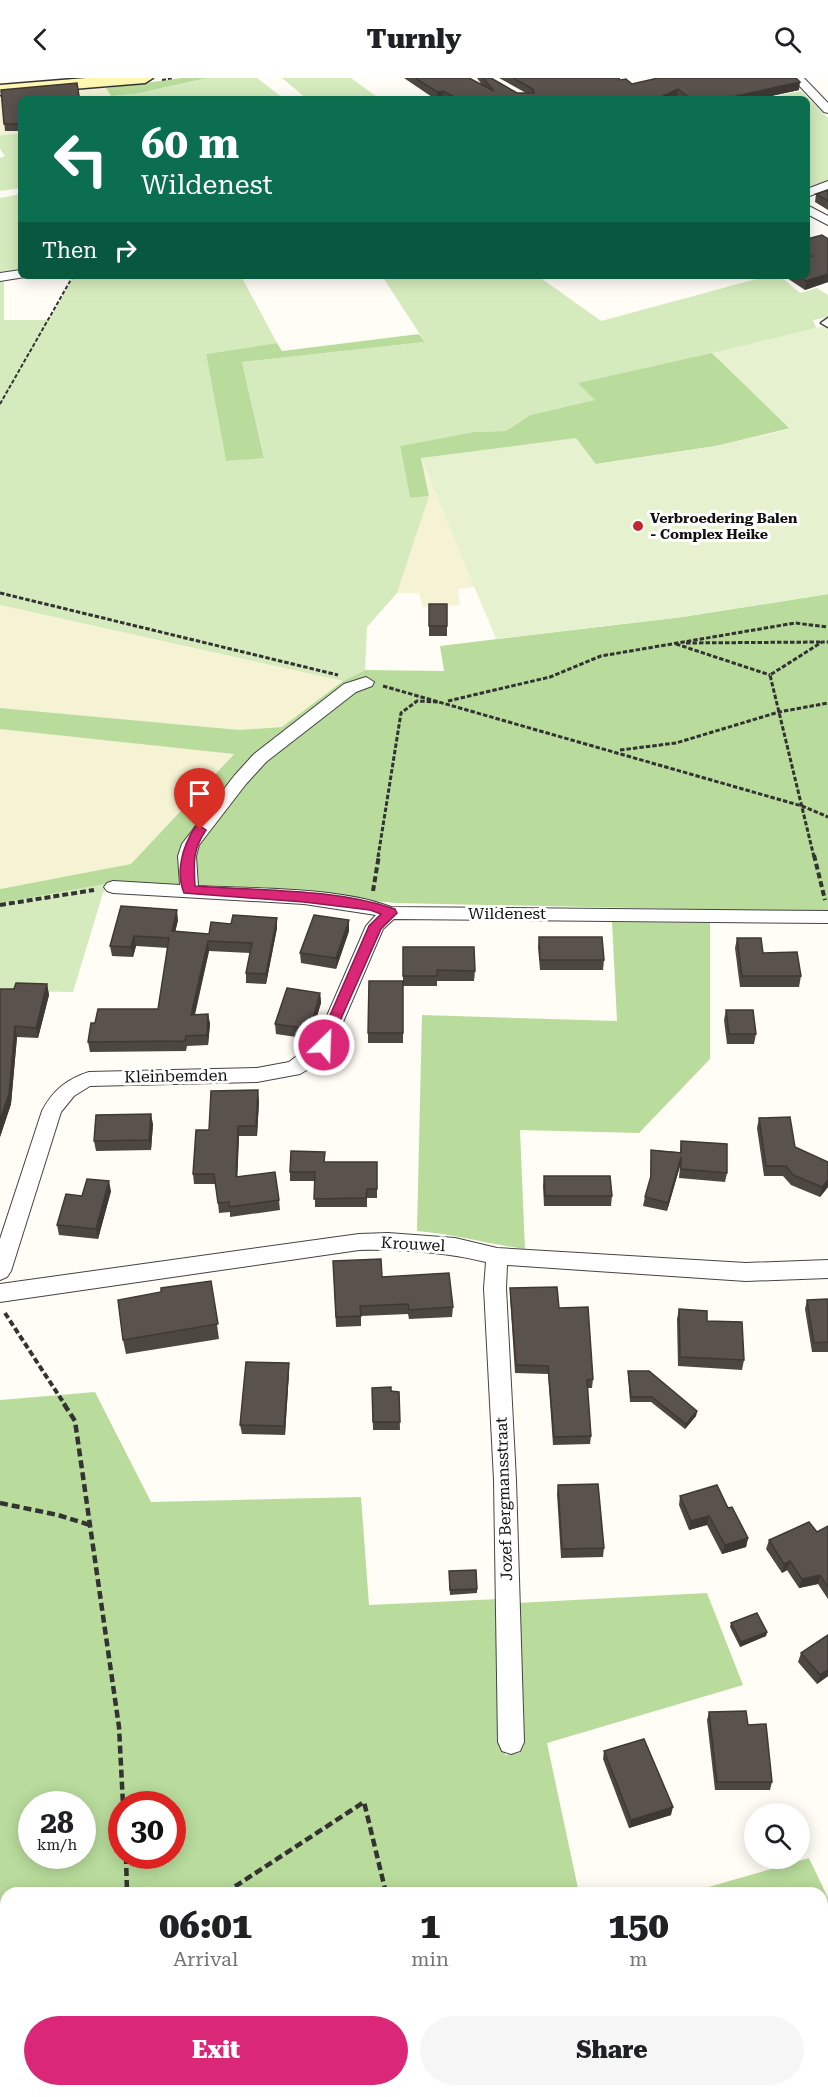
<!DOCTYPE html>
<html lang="en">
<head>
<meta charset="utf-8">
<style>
	body { margin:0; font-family:"Roboto Serif",serif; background:#f6f6f6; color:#202124; height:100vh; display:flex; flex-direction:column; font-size:22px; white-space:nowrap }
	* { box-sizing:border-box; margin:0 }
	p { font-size:20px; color:#757577 }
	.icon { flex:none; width:33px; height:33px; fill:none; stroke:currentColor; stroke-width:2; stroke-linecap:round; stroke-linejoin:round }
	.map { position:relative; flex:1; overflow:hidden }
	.side { position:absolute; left:0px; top:1809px; width:828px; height:210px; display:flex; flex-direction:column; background:#fff; border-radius:18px 18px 0 0; box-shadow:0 3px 15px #0003 }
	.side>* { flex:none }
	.banner { position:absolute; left:18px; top:18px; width:792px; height:183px; border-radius:9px; box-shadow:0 3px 15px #0003; background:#0b6e4f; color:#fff; overflow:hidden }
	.controls { position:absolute; left:744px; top:1725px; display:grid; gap:12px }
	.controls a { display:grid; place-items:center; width:66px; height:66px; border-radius:50%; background:#fff; box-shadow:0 3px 15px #0003; font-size:30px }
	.speed { position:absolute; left:18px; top:1713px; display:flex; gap:12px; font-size:30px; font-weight:700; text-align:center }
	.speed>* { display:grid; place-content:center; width:78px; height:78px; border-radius:50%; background:#fff; box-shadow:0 3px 15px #0003; line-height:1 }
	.speed small { font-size:15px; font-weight:400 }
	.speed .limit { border:9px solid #d22; background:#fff; color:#111 }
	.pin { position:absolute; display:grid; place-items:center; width:51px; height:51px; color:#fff; margin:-62px -26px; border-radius:50% 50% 50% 0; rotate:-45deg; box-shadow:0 0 6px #0007 }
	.pin .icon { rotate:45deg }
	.me { position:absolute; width:66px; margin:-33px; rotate:24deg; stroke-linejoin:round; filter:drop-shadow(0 0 4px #0008) }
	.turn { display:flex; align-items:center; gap:21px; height:126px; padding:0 24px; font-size:27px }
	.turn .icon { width:78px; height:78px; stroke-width:2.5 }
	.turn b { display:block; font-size:42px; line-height:51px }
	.then { display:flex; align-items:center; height:57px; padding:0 24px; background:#0003; gap:12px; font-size:22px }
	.eta { display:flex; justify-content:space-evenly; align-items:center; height:102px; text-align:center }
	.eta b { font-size:36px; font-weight:800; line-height:42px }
	.primary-button { display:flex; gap:12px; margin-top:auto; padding:12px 24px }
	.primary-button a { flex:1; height:69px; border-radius:36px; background:#db2777; color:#fff; font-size:24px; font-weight:800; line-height:69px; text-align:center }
	.primary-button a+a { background:#f6f6f6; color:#202124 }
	header { display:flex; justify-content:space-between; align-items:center; height:78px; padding:0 24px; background:#fff; font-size:27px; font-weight:800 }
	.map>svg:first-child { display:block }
	.farmland { fill:#f6f3d4 }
	.green { fill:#d5ebbd }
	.forest { fill:#b9dc9c; fill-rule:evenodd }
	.pitch { fill:#e6f2cf }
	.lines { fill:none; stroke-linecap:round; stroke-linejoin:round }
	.service-casing { stroke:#444; stroke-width:3 }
	.minor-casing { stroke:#444; stroke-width:2 }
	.secondary-casing { stroke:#333; stroke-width:3 }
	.path-far3 { stroke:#333; stroke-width:2; stroke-dasharray:4 2; stroke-linecap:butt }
	.path-far2 { stroke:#333; stroke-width:3; stroke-dasharray:4.5 2; stroke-linecap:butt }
	.path-far1 { stroke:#333; stroke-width:4; stroke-dasharray:6 3; stroke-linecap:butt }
	.path { stroke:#333; stroke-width:4.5; stroke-dasharray:8 4; stroke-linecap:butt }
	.service { fill:#fff; fill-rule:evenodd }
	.minor { fill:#fff; fill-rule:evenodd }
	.secondary { fill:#fff6b0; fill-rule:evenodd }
	.wall { fill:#4d4742 }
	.shaded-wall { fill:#3f3936 }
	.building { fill:#5a524d; stroke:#3f3936; stroke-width:1.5 }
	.route { fill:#db2777; stroke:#8e194d; stroke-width:1.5 }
	.poi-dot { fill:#c4262e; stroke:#fff; stroke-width:2 }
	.labels { text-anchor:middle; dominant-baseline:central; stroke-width:6; stroke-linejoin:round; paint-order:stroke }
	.far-poi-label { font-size:14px; font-weight:bold; fill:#111; stroke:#fff; text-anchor:start }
	.street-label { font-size:16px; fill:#111; stroke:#fff }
</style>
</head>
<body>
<header><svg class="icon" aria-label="back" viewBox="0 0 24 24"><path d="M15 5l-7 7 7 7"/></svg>Turnly<svg class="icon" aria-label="search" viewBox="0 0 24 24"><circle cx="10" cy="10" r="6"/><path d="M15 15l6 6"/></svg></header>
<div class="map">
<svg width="828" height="2019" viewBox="0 0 828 2019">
	<rect width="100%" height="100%" fill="#fffdf5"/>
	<g class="farmland">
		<polygon points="106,10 112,21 21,21 21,56 0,57 0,17"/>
		<polygon points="421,380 475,509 458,511 460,527 423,530 419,515 397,515 429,418"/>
		<polygon points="0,527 343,603 282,649 241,652 0,630"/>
		<polygon points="0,651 234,675 131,786 0,811"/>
	</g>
	<g class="green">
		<polygon points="207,0 257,0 284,21 112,21 111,18 135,16"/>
		<polygon points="282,0 351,0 380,21 307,21"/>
		<polygon points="801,13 828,40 828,103 807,110 807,21 763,21"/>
		<polygon points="21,56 21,110 0,113 0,80 5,78 0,71 0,57"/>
		<polygon points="21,116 21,192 0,194 0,120"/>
		<polygon points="74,198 241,198 277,265 206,276 226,383 264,379 242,284 425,264 382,198 538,198 601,243 768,198 780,198 800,215 817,210 828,217 828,239 813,242 817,252 579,305 596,322 530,337 506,353 473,354 400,368 410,420 429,418 397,515 367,549 365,592 343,603 0,527 0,202 4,202 4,242 49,242"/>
		<polygon points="110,805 103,815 73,914 0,913 0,825"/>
	</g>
	<g class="forest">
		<polygon points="182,0 207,0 135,16 111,18 106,10"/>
		<polygon points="419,256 425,264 242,284 264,380 226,383 206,276 277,265 282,273"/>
		<polygon points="712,275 791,350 716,368 596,386 421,380 429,418 410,420 400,368 473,354 506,353 530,337 595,322 578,305"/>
		<polygon points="828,516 828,834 396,825 208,808 111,805 0,825 0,811 131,786 234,676 0,651 0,630 240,652 282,649 343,603 365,592 444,593 440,568 682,539"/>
		<path d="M612 844 710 845V981L639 1055 520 1052 525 1171C488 1166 454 1156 417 1153L422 937 617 943Z"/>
		<path d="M95 1314 151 1424 361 1419 369 1527 499 1521 505 1677 520 1675 517 1525 707 1515 743 1607 547 1665 579 1815H6V1898L0 1847V1322ZM32 1726H82V1778H32ZM122 1726H172V1778H122Z"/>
		<polygon points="809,1780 828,1820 828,2019 21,2019 20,2013 822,2013 822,1815 688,1815"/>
	</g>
	<polygon class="pitch" points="828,247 828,516 682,539 496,561 421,380 576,360 596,386 716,368 790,351 712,275"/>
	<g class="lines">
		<defs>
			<polygon id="service" points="828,240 828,249 821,245"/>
			<g id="minor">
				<polygon points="792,0 804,0 828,25 828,35 824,34"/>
				<polygon points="828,103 828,111 807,119 807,111"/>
				<polygon points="807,127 828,138 828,147 807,136"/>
				<polygon points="21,192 21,198 25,199 0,203 0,195"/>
				<path d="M366 599 374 604 372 608 356 614 266 684 246 706 199 767 196 778 198 808C255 811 338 809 391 829L828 833V845L394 841 383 851 331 972 312 989 300 996 257 1004 90 1008 74 1018 61 1034 11 1193 7 1199 0 1202V1161L42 1033C53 1012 67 1001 89 994L257 990 289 984 316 963 366 848 376 837 304 826 113 815 107 813 104 809 107 805 113 803 180 807 178 778 182 766 234 698 254 676 344 606Z"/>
				<path d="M388 1155 455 1160 497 1170 746 1185 828 1182V1200L746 1203 507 1187 506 1210 516 1402 524 1664 520 1673 511 1676 502 1673 498 1664 494 1402 484 1210 486 1184C444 1174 402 1171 359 1172L0 1224V1206L359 1156Z"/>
				<polygon points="0,1931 6,1934 6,2013 22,2013 22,2019 0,2019"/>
			</g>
			<polygon id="secondary" points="86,0 153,0 145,5 0,17 0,7"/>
		</defs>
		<use href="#service" class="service-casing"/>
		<use href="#minor" class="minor-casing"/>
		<use href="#secondary" class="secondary-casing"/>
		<g class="path-far3">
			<polyline points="162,2 173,0"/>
			<polyline points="612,200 618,198"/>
			<polyline points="0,326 73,198"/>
		</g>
		<g class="path-far2">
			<polyline points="0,515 338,597"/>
			<polyline points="686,565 820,564"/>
			<polyline points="676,566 770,597"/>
			<polyline points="383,608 802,728 828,739"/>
			<polyline points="448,623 550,599 601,578 795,545 828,549"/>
			<polyline points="620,672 676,665 779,634 828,625"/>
			<polyline points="378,779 401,635 417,623 438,624"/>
			<polyline points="814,779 770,597 822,564 828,564"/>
		</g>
		<g class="path-far1">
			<polyline points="814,777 825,822"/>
			<polyline points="373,813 379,777"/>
			<polyline points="0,827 94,812"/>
			<polyline points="5,1235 65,1327"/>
		</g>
		<g class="path">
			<polyline points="64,1326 75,1343 119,1649 123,1726"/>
			<polyline points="0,1425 58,1437 90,1447"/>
			<polyline points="126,1778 127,1815"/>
			<polyline points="225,1815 364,1724 386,1815"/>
			<polyline points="822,1926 828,1918"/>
			<polyline points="201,2013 202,2019"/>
			<polyline points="329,2013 338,2019"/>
			<polyline points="434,2013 436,2019"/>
			<polyline points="69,2019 71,2013"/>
			<polyline points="73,2019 82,2013"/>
			<polyline points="749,2019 754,2013"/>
		</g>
		<use href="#service" class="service"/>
		<use href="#minor" class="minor"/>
		<use href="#secondary" class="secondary"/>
	</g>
	<g class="wall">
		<polygon points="404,0 469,0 482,7 477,0 491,0 517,15 526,15 499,0 619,0 620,2 632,6 799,12 757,21 680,21 677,19 672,21 444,21 443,20 435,21"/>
		<polygon points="77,5 79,18 82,21 21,21 21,53 5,53 1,12"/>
		<polygon points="828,112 828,132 815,124 816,116"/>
		<polygon points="807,161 828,161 828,204 805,212 784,198 807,198"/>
		<rect x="429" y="526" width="18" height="32"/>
		<polygon points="121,828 178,842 175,854 209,856 277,850 266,906 246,905 246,895 250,875 209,873 195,937 208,936 210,946 208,967 187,968 186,973 90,974 88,964 95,945 158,931 168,870 136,868 133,879 112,878 110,868"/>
		<polygon points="349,853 336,891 301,885 300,875"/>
		<polygon points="539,859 604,882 603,892 540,892 538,869"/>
		<polygon points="737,860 763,875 801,898 799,909 740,909 735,870"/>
		<polygon points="403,869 475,893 474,903 437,903 437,908 403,908"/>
		<polygon points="403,903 403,965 368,965 368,955"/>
		<polygon points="47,906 49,917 38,960 17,959 11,1026 0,1059 0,911 14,911"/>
		<polygon points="320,915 321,925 310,961 276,956 275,946"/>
		<polygon points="726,932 756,956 754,966 727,966 724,942"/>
		<polygon points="259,1023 257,1058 239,1058 237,1099 279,1122 280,1132 230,1139 230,1134 219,1135 216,1106 194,1106 193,1096 209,1052"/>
		<polygon points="759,1040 795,1069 828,1084 828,1109 820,1119 791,1107 783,1098 764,1098 757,1050"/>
		<polygon points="153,1046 151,1072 96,1073 94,1063"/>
		<polygon points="681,1063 727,1095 725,1104 679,1100 680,1088 667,1133 643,1128 645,1119 650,1102 651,1072 680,1074"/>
		<polygon points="325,1084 377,1084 377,1120 367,1120 367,1129 315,1129 315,1103 290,1103 290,1094"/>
		<polygon points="544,1098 612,1118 611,1128 544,1128 543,1108"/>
		<polygon points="111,1113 98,1161 59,1157 57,1147 82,1118"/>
		<polygon points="333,1183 382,1199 453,1229 452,1239 409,1241 408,1236 361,1238 361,1248 336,1249"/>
		<polygon points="211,1203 219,1261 126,1276 123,1262"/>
		<polygon points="510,1210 559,1230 593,1301 592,1310 587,1310 591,1358 590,1366 553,1367 548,1296 515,1295 510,1218"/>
		<polygon points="828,1221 828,1274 812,1274 805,1231 807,1222"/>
		<polygon points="679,1231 707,1243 744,1282 742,1292 678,1288 677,1241"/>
		<polygon points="628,1293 697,1333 696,1338 685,1351 651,1324 630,1324 628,1298"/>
		<polygon points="289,1294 285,1357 242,1356 240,1347"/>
		<polygon points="372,1310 391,1313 399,1314 400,1352 373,1352"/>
		<polygon points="558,1407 604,1470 603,1479 561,1480 557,1416"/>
		<polygon points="680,1418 728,1430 748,1460 746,1469 722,1476 707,1447 689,1452 679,1427"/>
		<polygon points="828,1448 828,1521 818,1506 799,1510 787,1492 782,1495 766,1471 769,1462 817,1454"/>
		<polygon points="449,1498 477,1511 477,1515 450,1517"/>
		<polygon points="731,1545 767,1554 766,1558 740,1569 730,1549"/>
		<polygon points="828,1557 828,1598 817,1606 798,1584 801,1575"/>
		<polygon points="709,1634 748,1647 772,1704 770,1712 715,1712 707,1642"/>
		<polygon points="604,1673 671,1737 629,1750 603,1681"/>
	</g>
	<g class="shaded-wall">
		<polygon points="800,4 799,12 757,21 723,21"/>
		<polygon points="678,11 677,19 672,21 657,21"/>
		<polygon points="443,13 443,20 437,21 437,14"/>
		<polygon points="828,196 828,204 805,212 806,203"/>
		<polygon points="177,832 178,842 173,863 172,853"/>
		<polygon points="277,840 277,850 266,906 266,896"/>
		<polygon points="349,842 349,853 336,891 336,880"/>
		<polygon points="134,858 136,868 133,879 131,869"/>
		<polygon points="208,863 209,873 192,947 191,937"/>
		<polygon points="47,906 49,917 38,960 36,950"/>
		<polygon points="320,915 321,925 310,961 310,951"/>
		<polygon points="208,936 210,946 208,967 207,957"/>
		<polygon points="15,948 17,959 11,1026 0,1059 0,1042"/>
		<polygon points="258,1012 259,1023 257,1058 256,1048"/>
		<polygon points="151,1036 153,1046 151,1072 149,1062"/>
		<polygon points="238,1048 239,1058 237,1109 236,1099"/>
		<polygon points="681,1079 680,1088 667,1133 668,1125"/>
		<polygon points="828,1102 828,1109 820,1119 822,1109"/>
		<polygon points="109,1103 111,1113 98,1161 96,1151"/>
		<polygon points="289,1285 289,1294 285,1357 284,1348"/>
		<polygon points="697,1333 696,1338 685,1351 686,1346"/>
		<polygon points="709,1438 707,1447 689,1452 691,1443"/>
		<polygon points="748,1460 746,1469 722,1476 725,1467"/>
		<polygon points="790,1483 787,1492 782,1495 784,1486"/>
		<polygon points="820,1497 818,1506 799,1510 802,1501"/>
		<polygon points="767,1554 766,1558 740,1569 741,1564"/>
		<polygon points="828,1592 828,1598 817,1606 820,1597"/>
		<polygon points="673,1729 671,1737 629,1750 631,1742"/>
	</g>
	<g class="building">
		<polygon points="415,0 469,0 494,13 483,0 491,0 517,15 534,15 533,11 513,0 619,0 620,2 626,1 632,6 658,0 796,0 800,4 723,21 691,21 678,11 657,21 458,21 443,13 437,14"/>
		<polygon points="77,5 79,18 82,21 21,21 21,46 4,46 1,12"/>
		<polygon points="828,112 828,123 816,116"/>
		<polygon points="822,157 828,161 828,196 806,203 799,198 807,198 807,179 811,178 807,176 807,161"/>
		<rect x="429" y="526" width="18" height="22"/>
		<polygon points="121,828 177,832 172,853 209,856 211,844 231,846 233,837 277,840 266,896 246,895 252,865 208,863 191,937 208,936 207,957 186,958 185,963 88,964 91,945 95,945 98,931 158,931 169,860 134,858 131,869 110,868"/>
		<polygon points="314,837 349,842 336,880 300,875"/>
		<polygon points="539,859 602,859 604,882 540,882"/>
		<polygon points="737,860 761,860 763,875 797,874 801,898 742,898"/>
		<polygon points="403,869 474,869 475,893 437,892 437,898 403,898"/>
		<polygon points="369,903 403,903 403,955 368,955"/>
		<polygon points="16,905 47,906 36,950 15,948 9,1016 0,1042 0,911 14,911"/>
		<polygon points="287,910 320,915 310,951 275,946"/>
		<polygon points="726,932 753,932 756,956 729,956"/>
		<polygon points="258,1012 256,1048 238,1048 236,1099 275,1094 279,1122 229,1129 229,1124 218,1125 214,1096 193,1096 196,1052 209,1052 211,1013"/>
		<polygon points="151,1036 149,1062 94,1063 96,1037"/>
		<polygon points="790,1039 795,1069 828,1084 828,1102 822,1109 793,1097 786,1088 766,1088 759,1040"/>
		<polygon points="681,1063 727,1066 727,1095 681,1091 681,1079 668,1125 645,1119 651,1098 651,1072 681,1075"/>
		<polygon points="291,1073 325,1074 324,1084 377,1084 377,1111 367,1111 366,1120 314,1121 315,1094 290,1094"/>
		<polygon points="544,1098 610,1098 612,1118 545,1118"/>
		<polygon points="87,1101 109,1103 96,1151 57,1147 66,1116 82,1118"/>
		<polygon points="381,1181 382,1199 449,1195 453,1229 409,1232 408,1226 360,1228 361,1238 336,1239 333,1183"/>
		<polygon points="211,1203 218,1246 123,1262 118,1222 161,1214 161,1210"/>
		<polygon points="557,1209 559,1230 588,1229 593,1301 587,1302 591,1358 554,1359 548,1288 516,1287 510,1210"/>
		<polygon points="828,1221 828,1264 814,1265 807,1222"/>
		<polygon points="679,1231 707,1233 707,1243 742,1244 744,1282 680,1279"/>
		<polygon points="246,1284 289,1285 284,1348 240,1347"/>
		<polygon points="628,1293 649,1293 697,1333 686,1346 652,1319 631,1319"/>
		<polygon points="391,1309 391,1313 399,1314 400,1344 373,1344 372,1310"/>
		<polygon points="598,1406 604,1470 562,1471 558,1407"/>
		<polygon points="717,1407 728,1430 732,1429 748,1460 725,1467 709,1438 691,1443 680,1418"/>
		<polygon points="809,1444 817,1454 828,1448 828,1509 820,1497 802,1501 790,1483 784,1486 769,1462"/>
		<polygon points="476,1492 477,1511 450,1512 449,1493"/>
		<polygon points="757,1535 767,1554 741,1564 731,1545"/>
		<polygon points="828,1557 828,1592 820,1597 801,1575"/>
		<polygon points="746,1633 748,1647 766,1646 772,1704 717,1704 709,1634"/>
		<polygon points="644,1661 673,1729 631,1742 604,1673"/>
	</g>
	<path class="route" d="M200 748 206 752C192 773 194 784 195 808 260 813 332 810 395 831L397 835 381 851 328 970 324 972 317 967 369 848 381 836 370 832 304 824 184 815C175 793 183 768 195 749Z"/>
	<circle class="poi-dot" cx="638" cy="448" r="6"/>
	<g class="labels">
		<g class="far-poi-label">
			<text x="650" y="440">Verbroedering Balen<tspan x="650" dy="16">- Complex Heike</tspan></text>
		</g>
		<g class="street-label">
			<text x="507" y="835">Wildenest</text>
			<text transform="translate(176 998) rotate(-1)">Kleinbemden</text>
			<text transform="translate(413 1166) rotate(3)">Krouwel</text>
			<text transform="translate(504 1421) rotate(-92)">Jozef Bergmansstraat</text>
		</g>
	</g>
</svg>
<div class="controls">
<a><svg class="icon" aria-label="search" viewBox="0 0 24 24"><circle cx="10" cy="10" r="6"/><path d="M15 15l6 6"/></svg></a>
</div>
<div class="speed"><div>28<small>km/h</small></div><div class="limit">30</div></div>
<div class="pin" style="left:200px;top:752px;background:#d93025"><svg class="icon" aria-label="arrive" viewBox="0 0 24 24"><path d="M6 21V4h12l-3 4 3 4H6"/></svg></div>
<svg class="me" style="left:324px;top:967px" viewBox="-20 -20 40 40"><circle r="17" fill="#db2777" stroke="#fff" stroke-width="3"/><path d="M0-11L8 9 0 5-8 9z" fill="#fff"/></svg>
<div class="banner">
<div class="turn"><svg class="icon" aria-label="left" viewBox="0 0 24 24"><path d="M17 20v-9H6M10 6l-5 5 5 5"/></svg><div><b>60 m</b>Wildenest</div></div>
<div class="then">Then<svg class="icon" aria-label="right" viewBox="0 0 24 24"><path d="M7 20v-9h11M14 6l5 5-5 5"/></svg></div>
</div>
<section class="side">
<div class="eta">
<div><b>06:01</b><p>Arrival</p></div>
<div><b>1</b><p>min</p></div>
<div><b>150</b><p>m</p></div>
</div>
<div class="primary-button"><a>Exit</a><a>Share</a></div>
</section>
</div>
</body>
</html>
